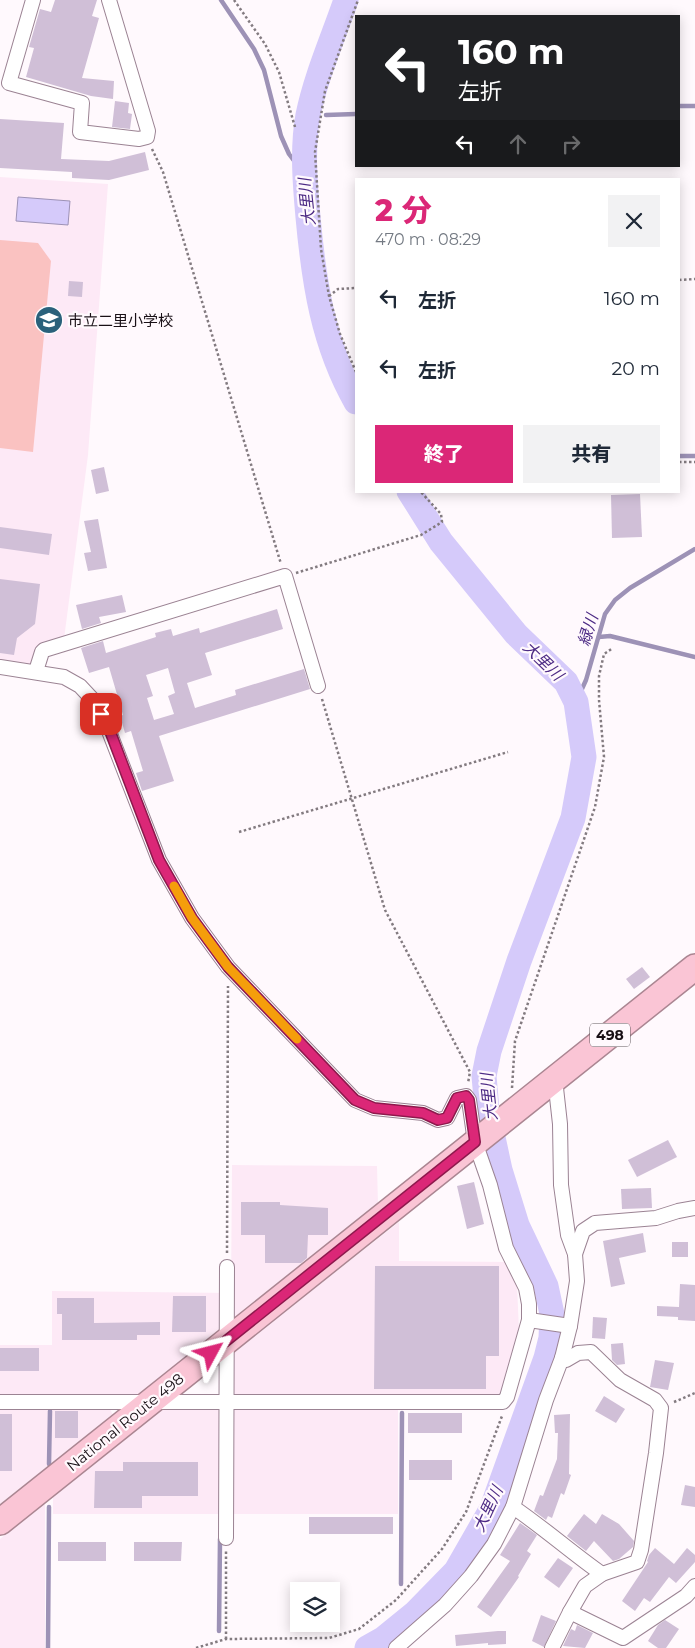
<!DOCTYPE html>
<html lang="ja">
<head>
<meta charset="utf-8">
<style>
	body { margin:0; font-family:Montserrat,"Noto Sans JP",sans-serif; background:#f2f2f3; color:#1f2937; height:100vh; display:flex; flex-direction:column; font-size:19px; white-space:nowrap }
	* { box-sizing:border-box; margin:0 }
	p { font-size:16px; color:#747a83 }
	.icon { flex:none; width:28px; height:28px; fill:none; stroke:currentColor; stroke-width:2; stroke-linecap:round; stroke-linejoin:round }
	.map { position:relative; flex:1; overflow:hidden }
	.drawer { position:absolute; left:355px; top:178px; width:325px; height:315px; display:flex; flex-direction:column; background:#fff; border-radius:0px; box-shadow:0 2px 12px #0003 }
	.drawer>* { flex:none }
	.hud { position:absolute; left:355px; top:15px; width:325px; height:152px; border-radius:0px; box-shadow:0 2px 12px #0003; background:#202124; color:#fff; overflow:hidden }
	.fabs { position:absolute; left:290px; top:1582px; display:grid; gap:10px }
	.fabs a { display:grid; place-items:center; width:50px; height:50px; border-radius:0px; background:#fff; box-shadow:0 2px 12px #0003; font-size:25px }
	.pin { position:absolute; display:grid; place-items:center; width:42px; height:42px; color:#fff; margin:-21px; border-radius:10px; box-shadow:0 2px 8px #0006 }
	.me { position:absolute; width:55px; margin:-28px; rotate:52deg; stroke-linejoin:round; filter:drop-shadow(0 0 4px #0008) }
	.turn { display:flex; align-items:center; gap:18px; height:105px; padding:0 20px; font-size:22px }
	.turn .icon { width:65px; height:65px; stroke-width:2.5 }
	.turn b { display:block; font-size:35px; line-height:42px }
	.lanes { display:flex; align-items:center; height:48px; padding:0 20px; background:#0003; justify-content:center; gap:25px; direction:ltr }
	.lanes .off { opacity:.35 }
	.round { display:grid; place-items:center; flex:none; width:52px; height:52px; border-radius:0px; background:#f2f2f3 }
	.summary { display:flex; align-items:center; justify-content:space-between; height:85px; padding:0 20px }
	h1 { font-size:30px; font-weight:800; line-height:38px; color:#db2777 }
	.primary-button { display:flex; gap:10px; margin-top:auto; padding:10px 20px }
	.primary-button a { flex:1; height:58px; border-radius:0px; background:#db2777; color:#fff; font-size:20px; font-weight:800; line-height:58px; text-align:center }
	.primary-button a+a { background:#f2f2f3; color:#1f2937 }
	ul { padding:0; list-style:none }
	li { display:flex; align-items:center; gap:15px; height:70px; padding:0 20px }
	li div { flex:1 }
	li b { display:block; font-size:19px }
	li em { font-style:normal }
	.map>svg:first-child { display:block }
	.built { fill:#fde9f6 }
	.green { fill:#fac2c1 }
	.water { fill:#d5cafa; stroke:#9d92b6 }
	.lines { fill:none; stroke-linecap:round; stroke-linejoin:round }
	.stream { stroke:#9d92b6; stroke-width:4.5 }
	.river { stroke:#d5cafa; stroke-width:25 }
	.building { fill:#d0bfd7; fill-rule:evenodd }
	.street-casing { stroke:#9b8393; stroke-width:16 }
	.highway-casing { stroke:#ab8692; stroke-width:28 }
	.path { stroke:#837b80; stroke-width:2.5; stroke-dasharray:2.5 2.5; stroke-linecap:butt }
	.street { stroke:#fff; stroke-width:14 }
	.highway { stroke:#fac5d5; stroke-width:25 }
	.route-casing { stroke:#8e194d; stroke-width:12 }
	.route { stroke:#db2777; stroke-width:9 }
	.slow { stroke:#f59e0b; stroke-width:9 }
	.labels { text-anchor:middle; dominant-baseline:central; stroke-width:4.5; stroke-linejoin:round; paint-order:stroke }
	.shield { fill:#fff9fd; stroke:#5e565b; stroke-width:1 }
	.shield-label { font-size:14px; font-weight:bold; fill:#191016 }
	.poi-label { font-size:15px; fill:#191016; stroke:#fff9fd; text-anchor:start }
	.street-label { font-size:15px; fill:#191016; stroke:#fff9fd }
	.water-label { font-size:16px; font-style:italic; fill:#4d2b85; stroke:#fff9fd }
</style>
</head>
<body>
<div class="map">
<svg width="695" height="1648" viewBox="0 0 695 1648">
	<rect width="100%" height="100%" fill="#fff9fd"/>
	<g class="built">
		<polygon points="0,177 108,184 88,455 64,639 38,646 31,666 0,662"/>
		<polygon points="232,1165 377,1166 378,1205 142,1395 0,1394 0,1345 52,1345 52,1291 231,1293"/>
		<polygon points="399,1222 399,1261 508,1262 517,1285 519,1331 501,1398 231,1397 231,1354"/>
		<polygon points="0,1406 109,1407 113,1415 0,1504"/>
		<polygon points="164,1406 222,1406 222,1514 53,1514 53,1496"/>
		<polygon points="231,1406 398,1406 398,1514 230,1514"/>
		<polygon points="45,1502 45,1648 0,1648 0,1539"/>
	</g>
	<polygon class="green" points="0,240 38,243 51,261 33,452 0,448"/>
	<polygon class="water" points="18,197 70,201 68,225 16,221"/>
	<g class="lines">
		<g class="stream">
			<polyline points="221,0 254,49 264,70 281,136 289,154 304,174"/>
			<polyline points="679,106 695,106"/>
			<polyline points="326,115 356,114"/>
			<polyline points="679,456 695,456"/>
			<polyline points="599,637 610,636 695,657"/>
			<polyline points="576,702 586,680 605,614 615,600 630,588 695,549"/>
			<polyline points="49,1464 50,1411"/>
			<polyline points="401,1584 402,1413"/>
			<polyline points="219,1631 220,1539"/>
			<polyline points="48,1648 49,1507"/>
		</g>
		<g class="river">
			<path d="M346 0C333 38 316 76 308 115 302 148 305 184 308 217 314 283 323 344 356 402"/>
			<polyline points="367,1648 383,1639 415,1613 456,1571 492,1508 546,1358 551,1338 552,1314 546,1286 517,1225 500,1170 487,1110 484,1076 489,1051 519,961 573,818 584,757 576,702 566,682 516,634 441,542 409,491"/>
		</g>
	</g>
	<g class="building">
		<polygon points="55,0 97,0 92,16 99,18 82,78 114,81 113,99 91,96 26,77 34,48 29,47 40,9 51,12"/>
		<polygon points="115,101 129,103 128,113 132,114 130,129 112,127"/>
		<polygon points="0,119 64,123 61,159 109,161 145,152 149,170 109,180 72,178 72,172 0,168"/>
		<polygon points="69,281 83,282 82,297 68,296"/>
		<polygon points="104,467 109,491 96,494 91,470"/>
		<polygon points="640,494 642,537 612,538 611,495"/>
		<polygon points="98,519 107,568 88,571 84,553 91,552 84,521"/>
		<polygon points="0,527 52,534 49,555 0,548"/>
		<polygon points="0,579 40,584 35,624 17,638 14,655 0,653"/>
		<polygon points="122,595 126,612 99,617 101,623 82,629 76,605"/>
		<path d="M277 609 283 629 205 653 212 675 187 683 195 708 236 695 235 690 304 669 310 689 159 736 174 781 142 791 136 773 143 771 131 731 125 733 120 716 123 715 109 667 89 673 81 648 103 641 106 653 156 637 155 633 171 629 173 636 199 628 200 633ZM168 668 175 693 168 696 174 714 154 720 147 698 153 696 146 675Z"/>
		<polygon points="642,967 650,977 634,989 626,979"/>
		<polygon points="668,1140 677,1157 637,1177 628,1160"/>
		<polygon points="474,1182 484,1224 467,1229 457,1186"/>
		<polygon points="651,1188 652,1208 622,1209 621,1189"/>
		<polygon points="241,1202 280,1202 280,1205 328,1208 328,1235 308,1235 307,1258 301,1263 265,1263 265,1235 241,1235"/>
		<polygon points="643,1233 646,1252 619,1258 625,1284 611,1287 603,1241"/>
		<rect x="672" y="1242" width="16" height="15"/>
		<polygon points="375,1266 499,1266 499,1356 486,1356 486,1389 374,1389"/>
		<polygon points="680,1284 695,1285 695,1321 678,1320 678,1317 657,1316 657,1306 679,1307"/>
		<polygon points="173,1296 206,1296 206,1332 172,1332"/>
		<polygon points="57,1298 94,1298 94,1323 160,1322 160,1335 137,1335 137,1340 62,1340 62,1314 57,1314"/>
		<polygon points="593,1317 607,1318 605,1339 592,1338"/>
		<polygon points="623,1343 625,1364 617,1365 612,1360 611,1344"/>
		<rect x="0" y="1348" width="39" height="23"/>
		<polygon points="655,1360 674,1363 668,1390 650,1387"/>
		<polygon points="604,1396 625,1409 616,1423 595,1411"/>
		<rect x="55" y="1411" width="23" height="27"/>
		<rect x="408" y="1413" width="54" height="20"/>
		<rect x="0" y="1414" width="12" height="57"/>
		<polygon points="570,1414 569,1474 571,1475 564,1495 561,1493 552,1518 548,1516 546,1520 534,1511 540,1495 543,1496 557,1459 558,1433 555,1433 554,1415"/>
		<rect x="409" y="1460" width="43" height="20"/>
		<polygon points="123,1462 198,1462 198,1496 142,1496 142,1508 94,1508 95,1471 123,1471"/>
		<polygon points="685,1485 695,1487 695,1507 681,1505"/>
		<polygon points="584,1514 596,1524 602,1514 619,1524 634,1541 633,1547 619,1559 613,1561 594,1541 586,1551 567,1536"/>
		<rect x="309" y="1517" width="84" height="17"/>
		<polygon points="520,1523 537,1535 527,1551 531,1554 518,1576 519,1577 491,1617 477,1607 510,1561 500,1555"/>
		<rect x="58" y="1542" width="48" height="19"/>
		<polygon points="134,1542 182,1542 181,1561 134,1561"/>
		<polygon points="655,1548 674,1564 687,1548 695,1555 695,1562 676,1583 669,1577 650,1602 644,1598 635,1611 622,1601 648,1562 647,1561 649,1555"/>
		<polygon points="558,1558 573,1568 559,1588 544,1577"/>
		<polygon points="541,1615 556,1621 544,1647 532,1641"/>
		<polygon points="665,1620 679,1629 666,1648 658,1648 648,1641 658,1625"/>
		<polygon points="577,1625 593,1633 585,1648 563,1646 571,1629 575,1631"/>
		<polygon points="498,1631 506,1631 506,1644 488,1645 488,1643 456,1646 455,1635"/>
	</g>
	<g class="lines">
		<defs>
			<g id="street">
				<polyline points="33,0 9,83 82,103 80,132 139,139 147,137 148,131 109,0"/>
				<polyline points="0,667 64,677 80,686 94,701 107,726 159,860 192,918 228,967 355,1100 374,1108 423,1113 438,1120 447,1118 457,1098 466,1096 469,1100 475,1142 490,1185 506,1248 526,1288 529,1304 529,1320 507,1397 503,1402 0,1402"/>
				<polyline points="36,671 42,652 44,650 285,576 318,686"/>
				<polyline points="575,1254 583,1231 595,1223 656,1218 678,1211 695,1208"/>
				<polyline points="529,1320 570,1326"/>
				<polyline points="562,1358 566,1360 578,1353 591,1352 620,1380 655,1400 661,1408 656,1453 641,1550 637,1562 602,1574 585,1586 570,1612"/>
				<path d="M513 1507C544 1528 572 1553 602 1574"/>
				<polyline points="226,1538 227,1267"/>
				<polyline points="396,1648 445,1605 471,1576 494,1544 513,1507 546,1400 562,1358 570,1326 577,1281 575,1254 568,1235 561,1185 560,1124 555,1079"/>
				<polyline points="552,1648 570,1612 623,1638 686,1596 695,1586"/>
			</g>
			<polyline id="highway" points="0,1522 695,967"/>
		</defs>
		<use href="#street" class="street-casing"/>
		<use href="#highway" class="highway-casing"/>
		<g class="path">
			<polyline points="234,0 265,44 279,72 295,127"/>
			<polyline points="152,149 163,172 281,564"/>
			<polyline points="679,280 695,279"/>
			<polyline points="329,296 338,289 356,288"/>
			<polyline points="356,372 340,334 329,296 321,249 315,152 325,91 358,0"/>
			<polyline points="679,462 695,462"/>
			<polyline points="296,573 421,535 442,522 441,514 420,491"/>
			<polyline points="322,699 385,910 470,1072 468,1083"/>
			<polyline points="239,832 508,752"/>
			<polyline points="512,1088 515,1041 595,807 604,757 599,700 599,676 604,654 613,648"/>
			<polyline points="227,1253 228,986"/>
			<polyline points="674,1402 695,1393"/>
			<polyline points="226,1639 226,1551"/>
			<polyline points="196,1648 226,1639 329,1638 359,1629 396,1600 442,1549 466,1512 502,1416"/>
		</g>
		<use href="#street" class="street"/>
		<use href="#highway" class="highway"/>
	</g>
	<g class="lines">
		<defs>
			<polyline id="route" points="101,714 108,726 159,860 192,918 228,967 355,1100 374,1108 423,1113 438,1120 447,1118 457,1098 466,1096 469,1100 475,1142 211,1353"/>
		</defs>
		<use href="#route" class="route-casing"/>
		<use href="#route" class="route"/>
		<polyline class="slow" points="174,886 192,918 228,967 297,1039"/>
	</g>
	<defs>
		<symbol id="school-disc" viewBox="-11 -11 22 22"><circle r="9.5" fill="#2a617b" stroke="#fff9fd"/><path d="M0-5L7-2L0 1L-7-2ZM-4 1L0 2.5L4 1V4Q0 6-4 4Z" fill="#fff"/></symbol>
	</defs>
	<g fill-rule="evenodd">
		<use href="#school-disc" x="33" y="304" width="32" height="32"/>
	</g>
	<g class="labels">
		<rect class="shield" x="590" y="1023.5" width="40" height="23" rx="4"/>
		<g class="shield-label">
			<text x="610" y="1035">498</text>
		</g>
		<g class="poi-label">
			<text x="68" y="320">市立二里小学校</text>
		</g>
		<g class="street-label">
			<text transform="translate(125 1422) rotate(-39)">National Route 498</text>
		</g>
		<g class="water-label">
			<text transform="translate(307 202) rotate(-96)">大里川</text>
			<text transform="translate(588 630) rotate(-73)">緑川</text>
			<text transform="translate(543 661) rotate(44)">大里川</text>
			<text transform="translate(489 1097) rotate(-96)">大里川</text>
			<text transform="translate(488 1509) rotate(-65)">大里川</text>
		</g>
	</g>
</svg>
<div class="fabs">
<a><svg class="icon" aria-label="layers" viewBox="0 0 24 24"><path d="M12 4l9 5-9 5-9-5zM3 14l9 5 9-5"/></svg></a>
</div>
<div class="pin" style="left:101px;top:714px;background:#d93025"><svg class="icon" aria-label="arrive" viewBox="0 0 24 24"><path d="M6 21V4h12l-3 4 3 4H6"/></svg></div>
<svg class="me" style="left:211px;top:1353px" viewBox="-20 -20 40 40"><path d="M0-17L14 15 0 8-14 15z" fill="#db2777" stroke="#fff" stroke-width="4"/></svg>
<div class="hud">
<div class="turn"><svg class="icon" aria-label="left" viewBox="0 0 24 24"><path d="M17 20v-9H6M10 6l-5 5 5 5"/></svg><div><b>160 m</b>左折</div></div>
<div class="lanes"><svg class="icon" aria-label="left" viewBox="0 0 24 24"><path d="M17 20v-9H6M10 6l-5 5 5 5"/></svg><svg class="icon off" aria-label="ahead" viewBox="0 0 24 24"><path d="M12 20V5M6 11l6-6 6 6"/></svg><svg class="icon off" aria-label="right" viewBox="0 0 24 24"><path d="M7 20v-9h11M14 6l5 5-5 5"/></svg></div>
</div>
<section class="drawer">
<div class="summary"><div><h1>2 分</h1><p>470 m · 08:29</p></div><a class="round"><svg class="icon" aria-label="close" viewBox="0 0 24 24"><path d="M6 6l12 12M18 6L6 18"/></svg></a></div>
<ul>
<li><svg class="icon" aria-label="left" viewBox="0 0 24 24"><path d="M17 20v-9H6M10 6l-5 5 5 5"/></svg><div><b>左折</b></div><em>160 m</em></li>
<li><svg class="icon" aria-label="left" viewBox="0 0 24 24"><path d="M17 20v-9H6M10 6l-5 5 5 5"/></svg><div><b>左折</b></div><em>20 m</em></li>
</ul>
<div class="primary-button"><a>終了</a><a>共有</a></div>
</section>
</div>
</body>
</html>
